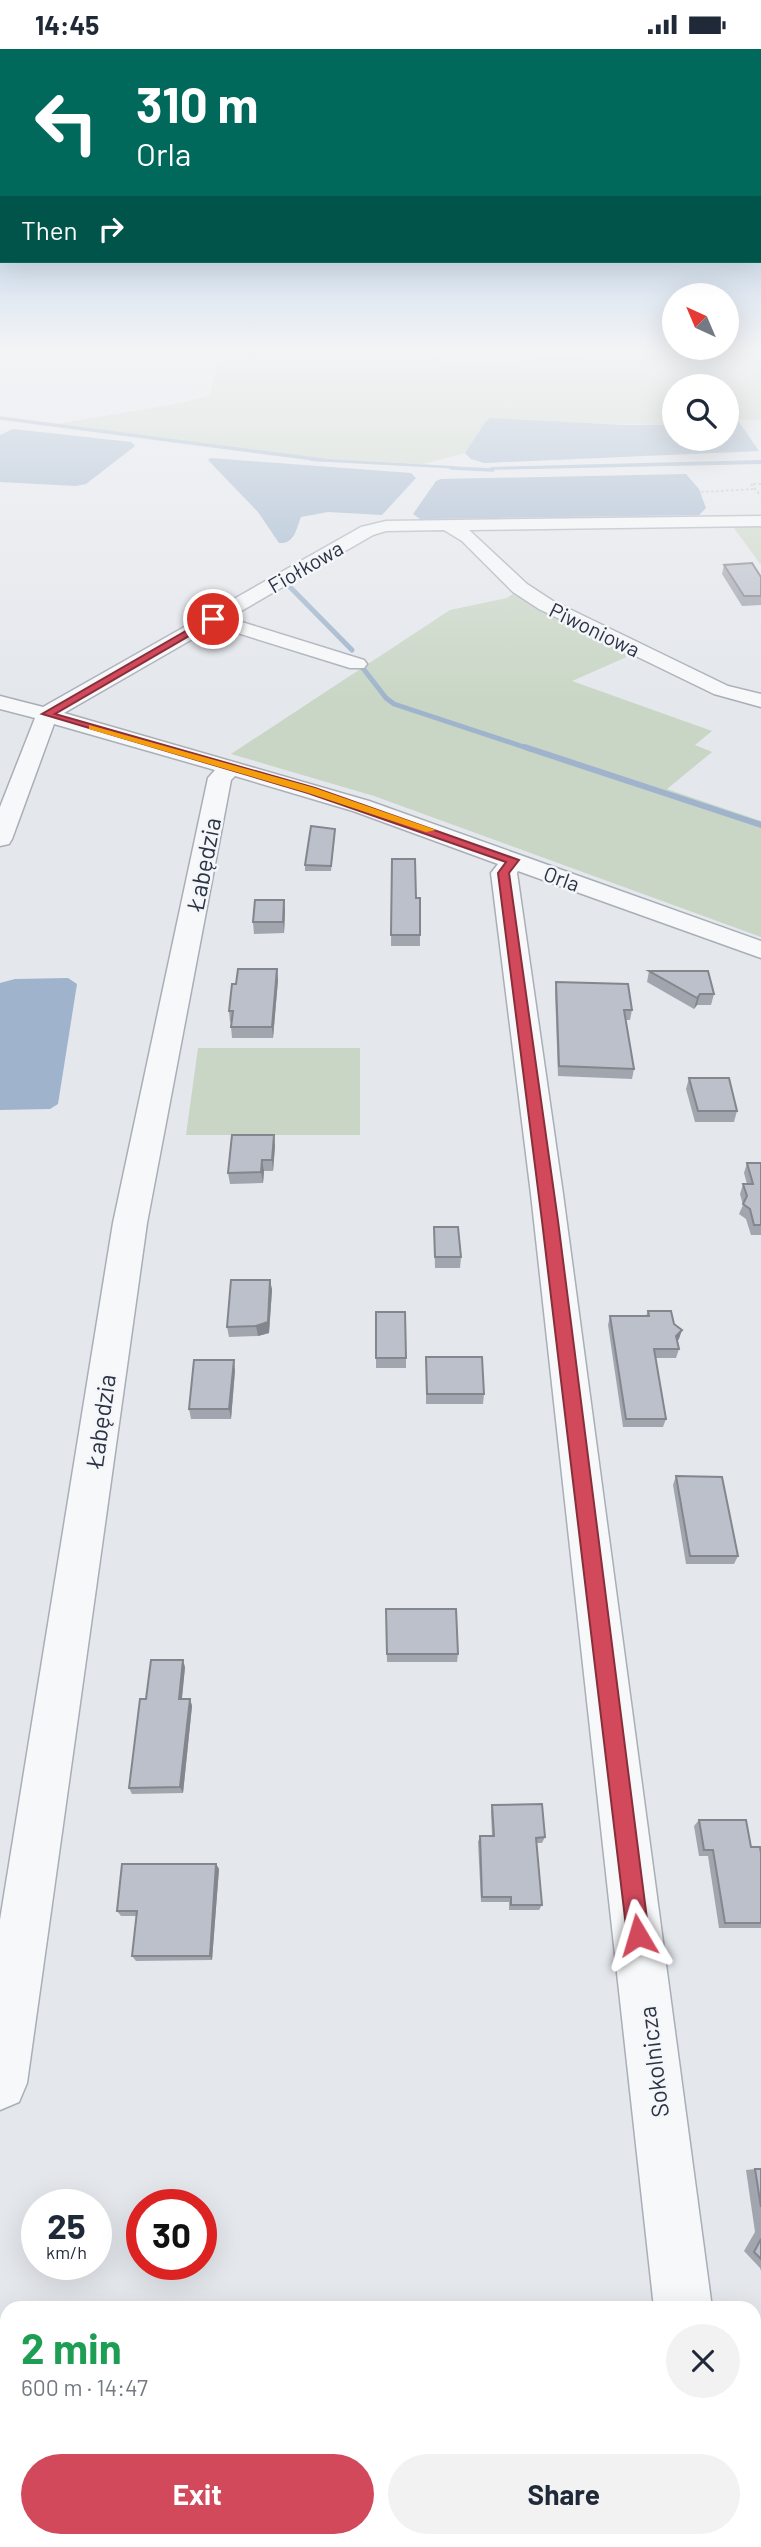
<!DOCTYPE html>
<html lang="en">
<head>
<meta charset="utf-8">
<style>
	body { margin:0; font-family:Barlow,sans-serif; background:#f2f2f3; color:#1f2937; height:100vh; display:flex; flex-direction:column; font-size:26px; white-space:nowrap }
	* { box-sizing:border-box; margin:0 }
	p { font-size:23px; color:#747a83 }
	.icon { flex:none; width:38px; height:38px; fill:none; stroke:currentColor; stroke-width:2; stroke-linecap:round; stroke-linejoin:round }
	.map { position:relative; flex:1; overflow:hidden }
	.sheet { position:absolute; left:0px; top:2252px; width:761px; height:247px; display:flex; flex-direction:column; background:#fff; border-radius:21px 21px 0 0; box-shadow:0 7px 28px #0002 }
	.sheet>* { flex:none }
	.banner { position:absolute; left:0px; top:0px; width:761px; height:214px; box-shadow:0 7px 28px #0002; background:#00695c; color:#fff; overflow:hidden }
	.needle { width:46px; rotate:316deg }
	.controls { position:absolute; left:662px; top:234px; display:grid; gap:14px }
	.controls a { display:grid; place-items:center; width:77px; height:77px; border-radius:50%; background:#fff; box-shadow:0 7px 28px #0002; font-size:35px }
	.speed { position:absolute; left:21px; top:2140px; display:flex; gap:14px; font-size:35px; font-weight:700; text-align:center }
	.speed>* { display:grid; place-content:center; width:91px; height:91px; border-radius:50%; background:#fff; box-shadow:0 7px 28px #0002; line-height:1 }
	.speed small { font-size:18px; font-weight:400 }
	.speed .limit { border:10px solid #d22; background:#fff; color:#111 }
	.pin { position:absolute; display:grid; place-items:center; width:60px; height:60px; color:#fff; margin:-30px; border:4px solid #fff; border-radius:50%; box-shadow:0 2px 7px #0007 }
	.me { position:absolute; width:77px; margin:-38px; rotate:353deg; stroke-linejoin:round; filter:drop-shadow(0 0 5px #0008) }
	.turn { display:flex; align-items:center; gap:24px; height:147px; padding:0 21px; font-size:32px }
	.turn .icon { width:91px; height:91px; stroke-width:2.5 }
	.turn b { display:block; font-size:49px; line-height:60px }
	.then { display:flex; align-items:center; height:66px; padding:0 21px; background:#0003; gap:14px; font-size:26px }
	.round { display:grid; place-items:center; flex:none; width:74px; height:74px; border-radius:37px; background:#f2f2f3 }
	.head { display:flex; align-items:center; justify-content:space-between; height:119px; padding:0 21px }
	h1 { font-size:42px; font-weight:700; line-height:52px; color:#1e9e55 }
	.cta { display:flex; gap:14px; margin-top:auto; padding:14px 21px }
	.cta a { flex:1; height:80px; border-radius:42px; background:#d1495b; color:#fff; font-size:28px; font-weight:700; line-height:80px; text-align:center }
	.cta a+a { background:#f2f2f3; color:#1f2937 }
	.status { display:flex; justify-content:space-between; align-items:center; height:49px; padding:0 35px; background:#fff; direction:ltr }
	.status svg { height:19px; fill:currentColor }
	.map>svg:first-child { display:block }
	.green { fill:#c9d6c5 }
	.water { fill:#9fb4cc }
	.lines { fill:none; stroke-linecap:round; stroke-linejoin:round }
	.stream-far2 { stroke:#9fb4cc; stroke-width:3.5 }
	.stream-far1 { stroke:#9fb4cc; stroke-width:5 }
	.stream { stroke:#9fb4cc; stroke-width:6 }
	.minor-casing { stroke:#a9aeb7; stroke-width:3 }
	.path { stroke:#c2c5cb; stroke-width:2; stroke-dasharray:2.5 2.5; stroke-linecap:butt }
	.minor { fill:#f7f8fa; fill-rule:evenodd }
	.wall { fill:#a1a5ae }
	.shaded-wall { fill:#83868d }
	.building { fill:#bbc0ca; stroke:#83868d; stroke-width:2 }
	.route { fill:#d1495b; stroke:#882f3b; stroke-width:2 }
	.slow { fill:#f59e0b }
	.labels { text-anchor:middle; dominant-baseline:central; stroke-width:5; stroke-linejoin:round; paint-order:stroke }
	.far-street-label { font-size:21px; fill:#2b3445; stroke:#f4f6f9 }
	.street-label { font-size:24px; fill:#2b3445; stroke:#f4f6f9 }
</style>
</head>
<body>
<div class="status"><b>14:45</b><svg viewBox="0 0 49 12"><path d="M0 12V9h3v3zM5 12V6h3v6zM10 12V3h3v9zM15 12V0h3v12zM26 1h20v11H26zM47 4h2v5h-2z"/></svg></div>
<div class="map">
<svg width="761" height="2498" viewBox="0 0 761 2498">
	<rect width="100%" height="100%" fill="#e4e7ec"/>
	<g class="green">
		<polygon points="220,302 435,302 446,318 603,302 761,302 761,371 726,371 726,338 674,338 674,376 486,372 465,404 423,415 307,409 57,375 181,354 210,346"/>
		<polygon points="731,475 761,475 761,516"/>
		<polygon points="513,545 631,606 572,632 712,682 695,696 712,703 667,740 761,772 761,888 374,747 231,705 450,561 507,549"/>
		<polygon points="198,999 360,999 360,1086 186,1086"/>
	</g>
	<g class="water">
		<polygon points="490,369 625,376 674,376 674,390 726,390 726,371 737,370 759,402 484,414 471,410 465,404 486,372"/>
		<polygon points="13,380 131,393 135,397 86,435 76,437 0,433 0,386"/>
		<path d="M211 409 411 424 416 429 382 466 328 463 301 468C296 480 295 495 279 494L258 463 208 411Z"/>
		<polygon points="312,409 453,417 461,420 310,412"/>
		<polygon points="761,411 761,415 482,421 492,418"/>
		<polygon points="686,425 699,440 706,459 699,466 427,470 420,470 413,465 436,432 441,430"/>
		<polygon points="68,929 77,935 58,1055 50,1060 0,1061 0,934 15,930"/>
	</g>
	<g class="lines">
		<g class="stream-far2">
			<polyline points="0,369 322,411"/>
			<polyline points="451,419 493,421"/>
		</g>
		<g class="stream-far1">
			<polyline points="288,536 352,601"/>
			<polyline points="362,618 386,649 394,655 530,700"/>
		</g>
		<polyline class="stream" points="525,698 761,776"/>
		<defs>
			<g id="minor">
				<polygon points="761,467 761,477 469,481 527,535 553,552 728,637 761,645 761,658 714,645 539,560 513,543 462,492 444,481 386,482 373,486 229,569 364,611 367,615 364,619 350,619 215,577 64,664 369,752 761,892 761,909 518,822 517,824 563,1145 712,2259 654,2259 531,1145 491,824 498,815 353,762 235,727 231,731 147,1174 27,2034 19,2053 0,2061 0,1871 113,1174 208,729 215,721 54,675 12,790 9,795 0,797 0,758 35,669 0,660 0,647 43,658 361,478 386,472"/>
				<rect x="679" y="2492" width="64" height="6"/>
			</g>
		</defs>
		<use href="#minor" class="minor-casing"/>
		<g class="path">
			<polyline points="761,435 751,435 761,447"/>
			<polyline points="701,443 755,440"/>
		</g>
		<use href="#minor" class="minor"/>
	</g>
	<g class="wall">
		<polygon points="724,516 761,528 761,556 742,557 722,525"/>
		<polygon points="335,785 331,822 305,822 305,816"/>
		<polygon points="392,810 416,849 420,849 420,897 391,897"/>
		<polygon points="284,851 285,862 284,884 254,885 253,873"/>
		<polygon points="277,920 278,931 273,989 232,989 231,978 231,973 230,973 229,962 236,935"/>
		<polygon points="649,922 714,945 711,956 697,956 694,960 647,933"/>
		<polygon points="556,933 632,961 630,971 626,971 634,1020 632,1030 558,1027 555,943"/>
		<polygon points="689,1029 737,1062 734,1073 695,1073 686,1040"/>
		<polygon points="274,1086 275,1097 273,1122 264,1122 263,1134 230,1135 228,1124"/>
		<polygon points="747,1114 761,1114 761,1186 751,1186 746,1170 739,1165 743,1156 740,1145 743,1135 747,1135 744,1124"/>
		<polygon points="434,1178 461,1208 460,1219 435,1219"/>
		<polygon points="270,1231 272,1241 269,1284 258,1287 229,1288 227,1278"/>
		<polygon points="648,1262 674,1275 679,1290 677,1292 679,1300 676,1309 655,1309 666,1370 663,1378 623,1378 608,1276 610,1267 646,1267"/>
		<polygon points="376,1263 406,1309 406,1319 376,1319"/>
		<polygon points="426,1308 484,1345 483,1355 426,1355"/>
		<polygon points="235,1321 231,1370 191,1370 189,1360"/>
		<polygon points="676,1427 738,1507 734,1515 686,1515 673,1436"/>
		<polygon points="386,1560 458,1605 457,1613 387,1613"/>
		<polygon points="185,1618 182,1650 190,1650 192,1657 183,1744 132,1745 129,1739 146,1650"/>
		<polygon points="492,1756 545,1788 542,1794 537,1794 542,1856 539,1861 509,1861 509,1853 481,1853 478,1793 480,1787 492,1787 491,1763"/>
		<polygon points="699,1771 761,1804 761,1879 719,1879 708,1807 699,1807 694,1777"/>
		<polygon points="216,1815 219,1820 212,1911 136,1912 132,1907 137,1867 121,1867 117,1862"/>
		<polygon points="755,2120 761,2120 761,2222 760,2219 744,2202 755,2183 746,2121"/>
		<polygon points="502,2492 603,2492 607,2498 503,2498"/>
	</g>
	<g class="shaded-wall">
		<polygon points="284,851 285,862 284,884 283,873"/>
		<polygon points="277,920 278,931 273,989 272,978"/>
		<polygon points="700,945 697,956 694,960 697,949"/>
		<polygon points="274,1086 275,1097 273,1122 272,1111"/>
		<polygon points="262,1111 264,1122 263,1134 261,1123"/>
		<polygon points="270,1231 272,1241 269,1284 258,1287 256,1277"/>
		<polygon points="682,1281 679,1290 673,1296 676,1287"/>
		<polygon points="234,1311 235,1321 231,1370 229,1360"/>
		<polygon points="183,1611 185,1618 181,1657 179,1650"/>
		<polygon points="190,1650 192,1657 183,1744 180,1738"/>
		<polygon points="216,1815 219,1820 212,1911 210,1907"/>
	</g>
	<g class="building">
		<polygon points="752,514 761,528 761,547 744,547 724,516"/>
		<polygon points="311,777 335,780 331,817 305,816"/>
		<polygon points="392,810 415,810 416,849 420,849 420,886 391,886"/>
		<polygon points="255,851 284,851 283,873 253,873"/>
		<polygon points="238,920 277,920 272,978 231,978 233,962 229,962 232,935 236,935"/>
		<polygon points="649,922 708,922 714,945 700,945 697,949"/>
		<polygon points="556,933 628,935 632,961 624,961 634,1020 559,1017"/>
		<polygon points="689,1029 729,1029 737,1062 698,1062"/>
		<polygon points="232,1086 274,1086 272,1111 262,1111 261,1123 228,1124"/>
		<polygon points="747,1114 761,1114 761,1176 754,1176 750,1160 743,1155 747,1147 743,1135 753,1135"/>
		<polygon points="434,1178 458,1178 461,1208 435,1208"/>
		<polygon points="231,1231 270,1231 268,1273 256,1277 227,1278"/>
		<polygon points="648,1262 671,1262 674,1275 682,1281 676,1287 679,1300 654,1300 666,1370 626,1370 610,1267 649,1267"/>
		<polygon points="376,1263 405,1263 406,1309 376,1309"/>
		<polygon points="426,1308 482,1308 484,1345 427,1345"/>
		<polygon points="194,1311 234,1311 229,1360 189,1360"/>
		<polygon points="676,1427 722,1428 738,1507 690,1507"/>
		<polygon points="386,1560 456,1560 458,1605 387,1605"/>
		<polygon points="151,1611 183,1611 179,1650 190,1650 180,1738 129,1739 140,1650 146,1650"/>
		<polygon points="542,1755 545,1788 536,1789 542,1856 511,1856 511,1848 482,1848 480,1787 494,1787 492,1756"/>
		<polygon points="699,1771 746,1771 751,1798 760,1798 761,1804 761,1874 725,1874 713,1801 704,1801"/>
		<polygon points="122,1815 216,1815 210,1907 132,1907 137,1862 117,1862"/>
		<polygon points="755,2120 761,2120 761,2158"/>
		<polygon points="761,2190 761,2210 754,2203"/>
		<polygon points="505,2492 596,2492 596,2497 606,2497 607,2498 506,2498"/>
	</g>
	<linearGradient id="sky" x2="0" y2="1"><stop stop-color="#8bb4dd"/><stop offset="0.46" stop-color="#f3f4f6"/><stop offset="1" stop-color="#f3f4f6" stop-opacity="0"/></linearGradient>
	<rect width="761" height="652" fill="url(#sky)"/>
	<polygon class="route" points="210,568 218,570 55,665 315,739 519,811 509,824 558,1172 649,1886 646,1894 638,1897 630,1894 627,1886 542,1172 498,824 506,813 308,744 42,665"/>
	<polygon class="slow" points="89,676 315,739 436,781 426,783 308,744 89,680"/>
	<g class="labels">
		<g class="far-street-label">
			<text transform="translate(305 517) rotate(-30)">Fiołkowa</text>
			<text transform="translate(595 580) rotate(26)">Piwoniowa</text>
			<text transform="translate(562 829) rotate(20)">Orla</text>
		</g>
		<g class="street-label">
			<text transform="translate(203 815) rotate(-79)">Łabędzia</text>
			<text transform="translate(100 1372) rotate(-82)">Łabędzia</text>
			<text transform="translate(653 2013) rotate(-97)">Sokolnicza</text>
		</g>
	</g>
</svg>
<div class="controls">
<a><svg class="needle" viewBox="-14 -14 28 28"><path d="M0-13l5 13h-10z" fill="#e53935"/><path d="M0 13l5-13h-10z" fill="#747a83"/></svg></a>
<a><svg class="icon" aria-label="search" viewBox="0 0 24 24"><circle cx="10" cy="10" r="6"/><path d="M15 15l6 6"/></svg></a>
</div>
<div class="speed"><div>25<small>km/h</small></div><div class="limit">30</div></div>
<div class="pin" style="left:213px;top:570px;background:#d93025"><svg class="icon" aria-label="arrive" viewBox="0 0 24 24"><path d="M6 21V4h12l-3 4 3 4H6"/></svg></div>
<svg class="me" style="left:638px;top:1886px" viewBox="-20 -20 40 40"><path d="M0-17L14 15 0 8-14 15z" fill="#d1495b" stroke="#fff" stroke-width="4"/></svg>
<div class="banner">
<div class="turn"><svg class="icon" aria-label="left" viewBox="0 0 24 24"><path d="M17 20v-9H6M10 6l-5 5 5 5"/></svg><div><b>310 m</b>Orla</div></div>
<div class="then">Then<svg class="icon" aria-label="right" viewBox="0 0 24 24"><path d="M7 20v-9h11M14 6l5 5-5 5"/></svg></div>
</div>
<section class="sheet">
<div class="head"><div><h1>2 min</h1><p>600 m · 14:47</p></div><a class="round"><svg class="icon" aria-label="close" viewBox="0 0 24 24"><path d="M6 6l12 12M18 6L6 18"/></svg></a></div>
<div class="cta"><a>Exit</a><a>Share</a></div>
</section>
</div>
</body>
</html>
